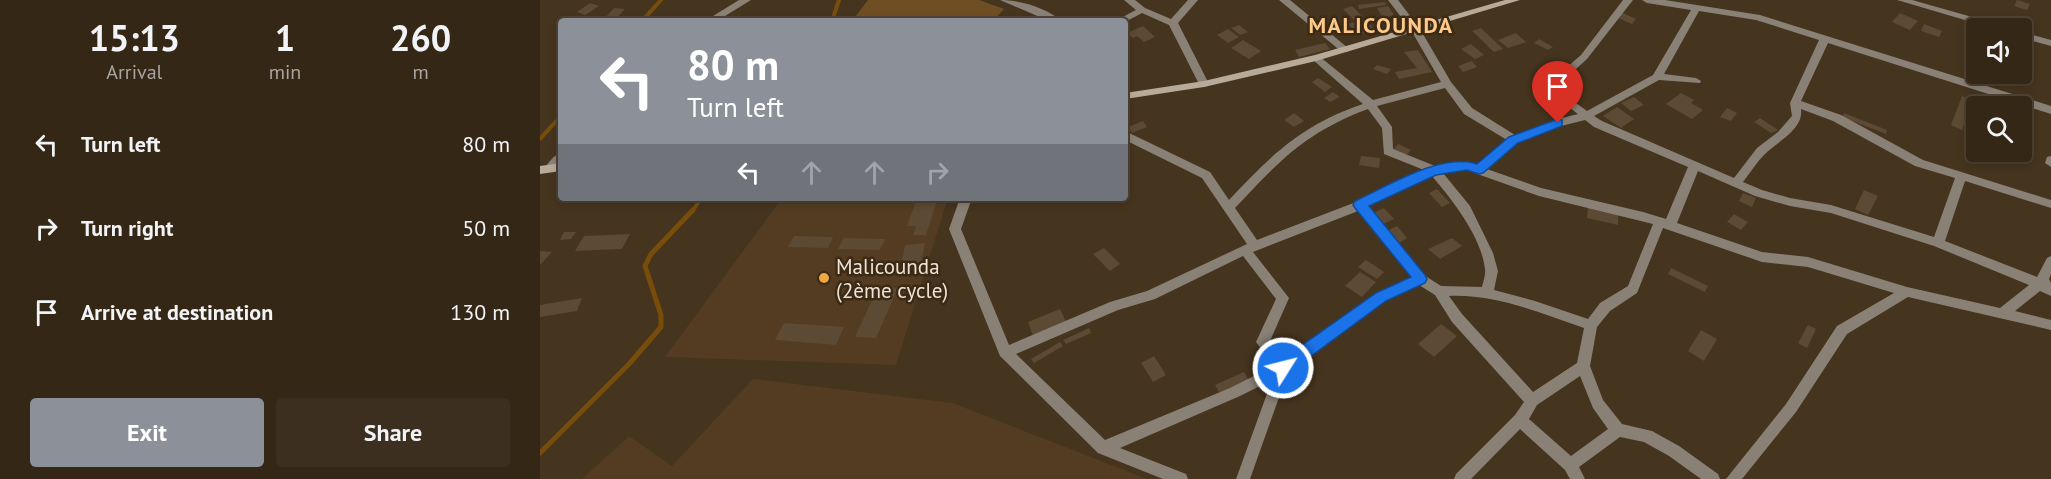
<!DOCTYPE html>
<html lang="en">
<head>
<meta charset="utf-8">
<style>
	body { margin:0; font-family:"PT Sans",sans-serif; background:#3c2f1f; color:#f1f3f6; height:100vh; display:flex; flex-direction:column; font-size:22px; white-space:nowrap }
	* { box-sizing:border-box; margin:0 }
	p { font-size:20px; color:#a9a5a1 }
	.icon { flex:none; width:33px; height:33px; fill:none; stroke:currentColor; stroke-width:2; stroke-linecap:round; stroke-linejoin:round }
	.map { position:relative; flex:1; overflow:hidden }
	.sheet { display:flex; flex-direction:column; background:#342716; width:540px }
	.sheet>* { flex:none }
	.hud { position:absolute; left:18px; top:18px; width:570px; height:183px; border-radius:6px; box-shadow:0 3px 9px #0003,0 0 0 2px #4e4435; background:#8c9099; color:#fff; overflow:hidden }
	.buttons { position:absolute; left:1426px; top:18px; display:grid; gap:12px }
	.buttons a { display:grid; place-items:center; width:66px; height:66px; border-radius:6px; background:#342716; box-shadow:0 3px 9px #0003,0 0 0 2px #4e4435; font-size:30px }
	.pin { position:absolute; display:grid; place-items:center; width:51px; height:51px; color:#fff; margin:-62px -26px; border-radius:50% 50% 50% 0; rotate:-45deg; box-shadow:0 0 6px #0007 }
	.pin .icon { rotate:45deg }
	.me { position:absolute; width:66px; margin:-33px; rotate:54deg; stroke-linejoin:round; filter:drop-shadow(0 0 4px #0008) }
	.turn { display:flex; align-items:center; gap:21px; height:126px; padding:0 30px; font-size:27px }
	.turn .icon { width:78px; height:78px; stroke-width:2.5 }
	.turn b { display:block; font-size:42px; line-height:51px }
	.lanes { display:flex; align-items:center; height:57px; padding:0 30px; background:#0003; justify-content:center; gap:30px; direction:ltr }
	.lanes .off { opacity:.35 }
	.eta { display:flex; justify-content:space-evenly; align-items:center; height:102px; text-align:center }
	.eta b { font-size:36px; font-weight:800; line-height:42px }
	.cta { display:flex; gap:12px; margin-top:auto; padding:12px 30px }
	.cta a { flex:1; height:69px; border-radius:6px; background:#8c9099; color:#fff; font-size:24px; font-weight:800; line-height:69px; text-align:center }
	.cta a+a { background:#3c2f1f; color:#f1f3f6 }
	ul { padding:0; list-style:none }
	li { display:flex; align-items:center; gap:18px; height:84px; padding:0 30px }
	li div { flex:1 }
	li b { display:block; font-size:22px }
	li em { font-style:normal }
	main { display:flex; flex:1; min-height:0 }
	.map>svg:first-child { display:block }
	.built { fill:#533c21 }
	.green { fill:#704e23 }
	.lines { fill:none; stroke-linecap:round; stroke-linejoin:round }
	.stream-far1 { stroke:#784d0a; stroke-width:4 }
	.stream { stroke:#784d0a; stroke-width:5 }
	.building { fill:#5d4a34 }
	.minor { fill:#8a8176; fill-rule:evenodd }
	.secondary { fill:#b8aa99; fill-rule:evenodd }
	.route { fill:#1a73e8; stroke:#114b97; stroke-width:1.5 }
	.poi-dot { fill:#f1a63f; stroke:#3b2a14; stroke-width:2 }
	.labels { text-anchor:middle; dominant-baseline:central; stroke-width:5; stroke-linejoin:round; paint-order:stroke }
	.poi-label { font-size:21px; fill:#eee3d6; stroke:#3b2a14; text-anchor:start }
	.far-district-label { font-size:22px; font-weight:bold; letter-spacing:1.5px; fill:#fec98a; stroke:#3b2a14 }
</style>
</head>
<body>
<main>
<section class="sheet">
<div class="eta">
<div><b>15:13</b><p>Arrival</p></div>
<div><b>1</b><p>min</p></div>
<div><b>260</b><p>m</p></div>
</div>
<ul>
<li><svg class="icon" aria-label="left" viewBox="0 0 24 24"><path d="M17 20v-9H6M10 6l-5 5 5 5"/></svg><div><b>Turn left</b></div><em>80 m</em></li>
<li><svg class="icon" aria-label="right" viewBox="0 0 24 24"><path d="M7 20v-9h11M14 6l5 5-5 5"/></svg><div><b>Turn right</b></div><em>50 m</em></li>
<li><svg class="icon" aria-label="arrive" viewBox="0 0 24 24"><path d="M6 21V4h12l-3 4 3 4H6"/></svg><div><b>Arrive at destination</b></div><em>130 m</em></li>
</ul>
<div class="cta"><a>Exit</a><a>Share</a></div>
</section>
<div class="map">
<svg width="1511" height="479" viewBox="0 0 1511 479">
	<rect width="100%" height="100%" fill="#45341e"/>
	<g class="built">
		<polygon points="242,198 408,198 356,365 125,357"/>
		<polygon points="213,379 413,403 607,479 42,479 89,436 132,466"/>
	</g>
	<polygon class="green" points="328,0 439,0 464,9 453,21 312,21"/>
	<g class="lines">
		<g class="stream-far1">
			<polyline points="102,21 121,0"/>
			<polyline points="292,21 299,0"/>
			<polyline points="0,139 21,116"/>
			<polyline points="152,212 161,198"/>
		</g>
		<polyline class="stream" points="0,453 89,364 121,327 121,315 105,266 111,254 153,210"/>
	</g>
	<g class="building">
		<polygon points="1477,0 1490,4 1487,10 1474,6"/>
		<polygon points="845,2 846,5 819,9 818,5"/>
		<polygon points="50,3 59,6 45,15 37,12"/>
		<polygon points="812,6 823,17 814,20 803,9"/>
		<polygon points="848,6 854,15 843,18 837,8"/>
		<polygon points="74,8 85,9 74,21 62,21"/>
		<polygon points="1083,13 1096,19 1092,24 1078,18"/>
		<polygon points="1360,13 1378,21 1370,30 1352,22"/>
		<polygon points="825,19 835,30 818,35 808,24"/>
		<polygon points="1384,24 1402,31 1399,37 1381,31"/>
		<polygon points="699,25 708,32 700,35 691,28"/>
		<polygon points="603,26 615,37 604,42 597,36 593,38 587,33"/>
		<polygon points="941,28 963,49 954,52 932,31"/>
		<polygon points="688,29 699,37 688,43 677,35"/>
		<polygon points="976,33 986,42 968,48 958,40"/>
		<polygon points="999,39 1013,47 1008,50 994,43"/>
		<polygon points="703,40 721,51 709,59 691,48"/>
		<polygon points="785,43 790,49 759,57 755,50"/>
		<polygon points="931,44 944,55 935,59 921,49"/>
		<polygon points="878,50 892,72 859,79 855,72 877,68 864,52"/>
		<polygon points="932,61 937,67 923,72 918,66"/>
		<polygon points="837,65 851,69 847,74 833,69"/>
		<polygon points="778,78 792,87 785,92 772,82"/>
		<polygon points="793,92 800,97 790,102 784,98"/>
		<polygon points="1141,93 1154,100 1151,103 1163,110 1152,119 1126,104"/>
		<polygon points="1422,96 1433,100 1422,130 1411,125"/>
		<polygon points="1094,97 1104,105 1091,111 1081,103"/>
		<polygon points="1077,107 1094,119 1081,128 1063,116"/>
		<polygon points="1187,108 1197,113 1191,121 1180,117"/>
		<polygon points="754,113 764,121 754,127 744,120"/>
		<polygon points="1304,113 1347,130 1346,134 1302,117"/>
		<polygon points="1220,118 1238,130 1231,133 1214,122"/>
		<polygon points="603,121 607,127 592,133 588,127"/>
		<polygon points="858,144 871,150 865,157 852,151"/>
		<polygon points="821,156 840,158 839,168 819,165"/>
		<polygon points="897,189 910,203 902,207 889,193"/>
		<polygon points="1324,190 1338,196 1328,215 1315,209"/>
		<polygon points="1203,193 1216,198 1212,207 1199,201"/>
		<polygon points="377,198 398,198 386,235 373,235 376,226 367,226"/>
		<polygon points="1048,207 1078,214 1078,225 1047,218"/>
		<polygon points="844,208 854,219 841,225 832,213"/>
		<polygon points="1194,214 1208,222 1201,230 1187,222"/>
		<polygon points="857,226 867,238 858,244 847,231"/>
		<polygon points="24,232 36,232 31,239 20,240"/>
		<polygon points="90,234 82,249 35,251 44,236"/>
		<polygon points="254,236 293,237 288,248 248,247"/>
		<polygon points="304,238 345,239 340,250 298,249"/>
		<polygon points="912,238 922,246 900,259 888,249"/>
		<polygon points="385,243 381,264 361,266 365,245"/>
		<polygon points="564,248 580,264 570,271 553,254"/>
		<polygon points="0,251 12,252 0,265"/>
		<polygon points="826,260 844,272 837,279 818,267"/>
		<polygon points="1131,268 1168,286 1165,292 1128,274"/>
		<polygon points="820,272 836,282 822,297 805,286"/>
		<polygon points="338,287 358,288 336,338 315,337"/>
		<polygon points="42,298 37,311 0,317 0,305"/>
		<polygon points="520,309 526,322 493,336 488,322"/>
		<polygon points="244,323 304,327 296,345 235,340"/>
		<polygon points="901,324 917,336 894,357 878,344"/>
		<polygon points="1268,325 1276,329 1267,348 1258,343"/>
		<polygon points="549,328 551,333 526,344 523,340"/>
		<polygon points="1161,330 1177,339 1164,361 1148,351"/>
		<polygon points="520,342 523,346 494,363 491,359"/>
		<polygon points="614,356 626,375 613,382 601,363"/>
		<polygon points="704,372 709,381 681,395 675,385"/>
	</g>
	<g class="lines">
		<g class="minor">
			<polygon points="199,0 211,0 177,21 165,21"/>
			<path d="M460 0C481 0 506 8 522 21H509Z"/>
			<polygon points="584,0 595,0 605,8 631,19 648,0 658,0 638,23 669,84 668,86 664,87 659,84 629,25 602,13 585,22 575,21 596,10"/>
			<polygon points="739,0 750,0 808,48 808,52 802,52"/>
			<path d="M848 0H858L880 29 911 82 932 108 975 135 1014 120 1038 114 1003 88 1041 55 1083 0H1093L1047 59 1015 88 1047 111 1113 75 1151 10 1107 3 1102 0H1125L1220 15 1511 106V114L1288 43 1261 101 1301 115 1383 160 1511 200V208L1425 181 1405 241 1497 277 1507 258 1511 256V274L1509 279 1511 283V296L1500 291 1475 311 1511 320V330L1368 297 1307 334 1256 412 1202 479H1186L1246 404 1297 326 1354 293 1268 267 1222 262 1123 228 1097 293 1070 311 1057 327 1050 366 1063 400 1082 424 1112 431 1139 446 1178 474 1180 479H1161L1129 456 1104 442 1080 437 1039 467 1045 479H1030L1025 470 980 429 931 479H914L916 474 975 415 984 402 912 322 895 295 879 285 845 301 748 372 710 479H696L732 380 700 396 580 448 646 474 648 479H623L558 453 460 356 409 229 420 198H432L421 229 469 345 570 302 607 291 707 244 662 178 585 140V131L670 172 689 200C731 155 763 124 823 104L773 60V56H779L833 100 901 82 871 30ZM1159 11 1216 20 1279 40 1250 103 1252 116 1238 132 1217 148 1194 178 1062 121 1054 116 1119 80 1160 83 1161 81 1156 78 1124 74ZM905 88 924 114 967 140 937 165 927 162 895 166 853 149 852 127 837 106ZM828 109 842 128 844 154 884 170 816 202 717 240 695 208C739 161 766 132 828 109ZM1261 109 1293 121 1375 166 1415 178 1394 237 1291 205 1250 198 1222 190 1203 182C1210 173 1216 163 1224 155 1236 142 1264 130 1261 109ZM1045 120 1054 127 1148 167 1126 219 1103 212 1001 188 947 169 978 143 1021 126ZM926 170 999 196 1113 224 1088 286 1060 303 1048 319 995 301 954 290 958 271 953 253 930 206 903 173ZM1158 171 1215 196 1250 206 1291 213 1394 246 1489 285 1460 308 1367 287 1268 257 1222 252 1137 223ZM892 176C913 201 941 236 945 269 946 275 943 282 942 287L901 286 884 275 828 206ZM818 211 871 277 837 293 744 359 730 341 749 298 713 252ZM703 256 736 299 716 342 734 366 690 388 565 440 476 354 578 310 615 299ZM909 296C956 294 1000 313 1044 328L1037 363 993 392 922 314ZM1040 376 1053 408 1068 429 1031 456 989 419 997 405Z"/>
			<polygon points="1357,0 1372,0 1464,26 1466,28 1452,28"/>
			<polygon points="1482,32 1511,40 1511,46 1482,38"/>
			<path d="M21 153V164L14 172H6L4 169C8 163 14 155 21 153Z"/>
			<polygon points="1511,156 1511,167 1505,163 1507,157"/>
		</g>
		<g class="secondary">
			<polygon points="965,0 980,0 776,61 664,87 585,99 585,93 664,81 775,55"/>
			<polygon points="21,163 21,171 0,174 0,166"/>
		</g>
	</g>
	<path class="route" d="M1018 119 1022 120V126L978 143 943 173 939 174 927 170 896 175 829 206 885 275 887 279 885 283 846 301 748 373 743 375 737 373 735 368 737 363 836 293 871 277 815 208 813 205 815 201C846 187 902 152 937 164L969 137Z"/>
	<circle class="poi-dot" cx="284" cy="278" r="6"/>
	<g class="labels">
		<g class="poi-label">
			<text x="296" y="266">Malicounda<tspan x="296" dy="24">(2ème cycle)</tspan></text>
		</g>
		<g class="far-district-label">
			<text x="841" y="25">MALICOUNDA</text>
		</g>
	</g>
</svg>
<div class="buttons">
<a><svg class="icon" aria-label="sound" viewBox="0 0 24 24"><path d="M4 9h4l5-4v14l-5-4H4zM17 9q2 3 0 6"/></svg></a>
<a><svg class="icon" aria-label="search" viewBox="0 0 24 24"><circle cx="10" cy="10" r="6"/><path d="M15 15l6 6"/></svg></a>
</div>
<div class="pin" style="left:1018px;top:123px;background:#d93025"><svg class="icon" aria-label="arrive" viewBox="0 0 24 24"><path d="M6 21V4h12l-3 4 3 4H6"/></svg></div>
<svg class="me" style="left:743px;top:368px" viewBox="-20 -20 40 40"><circle r="17" fill="#1a73e8" stroke="#fff" stroke-width="3"/><path d="M0-11L8 9 0 5-8 9z" fill="#fff"/></svg>
<div class="hud">
<div class="turn"><svg class="icon" aria-label="left" viewBox="0 0 24 24"><path d="M17 20v-9H6M10 6l-5 5 5 5"/></svg><div><b>80 m</b>Turn left</div></div>
<div class="lanes"><svg class="icon" aria-label="left" viewBox="0 0 24 24"><path d="M17 20v-9H6M10 6l-5 5 5 5"/></svg><svg class="icon off" aria-label="ahead" viewBox="0 0 24 24"><path d="M12 20V5M6 11l6-6 6 6"/></svg><svg class="icon off" aria-label="ahead" viewBox="0 0 24 24"><path d="M12 20V5M6 11l6-6 6 6"/></svg><svg class="icon off" aria-label="right" viewBox="0 0 24 24"><path d="M7 20v-9h11M14 6l5 5-5 5"/></svg></div>
</div>
</div>
</main>
</body>
</html>
